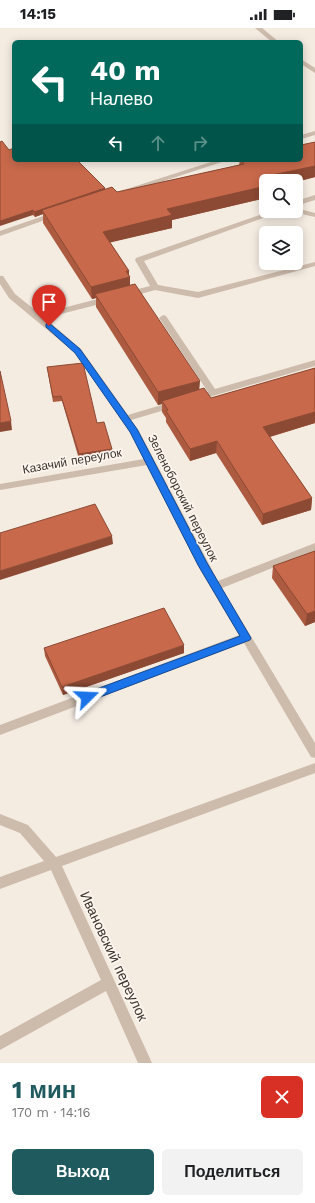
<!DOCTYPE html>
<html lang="ru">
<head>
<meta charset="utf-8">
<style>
	body { margin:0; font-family:"Work Sans",sans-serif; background:#f2f2f2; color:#202124; height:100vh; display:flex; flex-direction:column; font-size:15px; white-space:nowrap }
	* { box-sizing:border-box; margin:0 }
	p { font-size:13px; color:#757577 }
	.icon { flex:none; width:22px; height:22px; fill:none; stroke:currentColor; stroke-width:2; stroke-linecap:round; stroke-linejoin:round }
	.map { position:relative; height:1035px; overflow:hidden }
	.drawer { display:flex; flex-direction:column; background:#fff; flex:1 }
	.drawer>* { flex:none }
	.banner { position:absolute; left:12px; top:12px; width:291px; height:122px; border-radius:6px; box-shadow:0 2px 10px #0003; background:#00695c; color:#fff; overflow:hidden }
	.fabs { position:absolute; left:259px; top:146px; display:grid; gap:8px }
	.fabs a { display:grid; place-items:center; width:44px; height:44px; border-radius:6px; background:#fff; box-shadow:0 2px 10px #0003; font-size:20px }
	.pin { position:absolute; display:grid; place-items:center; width:34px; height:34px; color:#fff; margin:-41px -17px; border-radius:50% 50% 50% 0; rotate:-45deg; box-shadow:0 0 4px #0007 }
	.pin .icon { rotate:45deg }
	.me { position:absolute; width:44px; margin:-22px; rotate:69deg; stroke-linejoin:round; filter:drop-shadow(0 0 3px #0008) }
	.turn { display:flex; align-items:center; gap:14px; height:84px; padding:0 12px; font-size:18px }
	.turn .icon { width:52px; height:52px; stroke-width:2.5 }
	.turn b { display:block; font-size:28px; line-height:34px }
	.lanes { display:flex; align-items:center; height:38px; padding:0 12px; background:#0003; justify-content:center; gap:20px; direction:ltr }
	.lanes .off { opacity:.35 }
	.round { display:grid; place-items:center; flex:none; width:42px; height:42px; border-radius:6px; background:#f2f2f2 }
	.head { display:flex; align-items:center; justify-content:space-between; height:68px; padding:0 12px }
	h1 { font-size:24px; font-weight:700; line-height:30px; color:#1f5a5e }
	.action { display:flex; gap:8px; margin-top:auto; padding:8px 12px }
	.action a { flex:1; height:46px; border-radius:6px; background:#1f5a5e; color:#fff; font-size:16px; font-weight:700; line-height:46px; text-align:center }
	.action a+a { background:#f2f2f2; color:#202124 }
	.status { display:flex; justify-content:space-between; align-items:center; height:28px; padding:0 20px; background:#fff; direction:ltr }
	.status svg { height:11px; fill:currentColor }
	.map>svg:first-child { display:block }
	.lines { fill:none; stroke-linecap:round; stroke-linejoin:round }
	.minor { fill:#cdbbac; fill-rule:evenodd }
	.wall { fill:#ac5a40 }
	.shaded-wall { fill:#8c4a34 }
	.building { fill:#c8694b; stroke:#8c4a34 }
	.route { fill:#1a73e8; stroke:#114b97 }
	.labels { text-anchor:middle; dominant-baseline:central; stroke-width:3.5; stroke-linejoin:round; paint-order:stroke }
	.street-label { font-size:12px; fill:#3b302b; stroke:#fbf5ee }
	.near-street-label { font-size:14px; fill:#3b302b; stroke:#fbf5ee }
</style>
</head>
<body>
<div class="status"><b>14:15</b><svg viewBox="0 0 49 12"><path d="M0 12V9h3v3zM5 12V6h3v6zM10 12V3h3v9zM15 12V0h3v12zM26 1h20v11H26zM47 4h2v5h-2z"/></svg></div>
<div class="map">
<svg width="315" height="1035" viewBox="0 0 315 1035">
	<rect width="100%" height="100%" fill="#f4ebe1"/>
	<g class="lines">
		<g class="minor">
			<polygon points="255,0 262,0 279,14 272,14"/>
			<polygon points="301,31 315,40 315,45 301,36"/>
			<polygon points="315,103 315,107 301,111 301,107"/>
			<polygon points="217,132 228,132 112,170 106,170 105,168"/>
			<polygon points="315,167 315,172 296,178 296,173"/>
			<polygon points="296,180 315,185 315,189 293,184 296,183"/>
			<polygon points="271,183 282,183 144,233 158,257 198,264 315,234 315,238 198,270 155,262 126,270 122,267 123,265 150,258 135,232 136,230"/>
			<polygon points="52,185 55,185 59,187 0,208 0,203"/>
			<polygon points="0,248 3,248 15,266 40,286 109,268 112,269 112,273 45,290 81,321 128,387 175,373 178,374 179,376 178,378 131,392 139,403 218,553 315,515 315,523 222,560 315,715 315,730 311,729 244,615 0,707 0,697 239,607 199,540 147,437 0,462 0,456 144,431 130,404 75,325 9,270 0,256"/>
			<polygon points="163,287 166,288 215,361 315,332 315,338 199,372 193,372 192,370 193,368 208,364 159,290"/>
			<polygon points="315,735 315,745 62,838 152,1035 138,1035 106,963 0,1022 0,1008 101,952 51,842 0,861 0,849 44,833 20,805 0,797 0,786 28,797 56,829"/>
		</g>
	</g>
	<g class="wall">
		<polygon points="315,114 315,149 296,154 296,153 266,153 266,170 172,192 172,200 110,214 129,243 129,248 130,249 130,257 199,362 211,370 315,340 315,395 270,409 312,470 311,482 262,497 216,425 190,433 166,394 166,390 162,384 162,376 158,377 96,279 96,270 92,271 43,195 43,186 35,189 33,187 9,122 105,160 105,161 117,164 239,137 240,132 301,132"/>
		<polygon points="47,339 97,395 113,425 79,431 62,373 53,374"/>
		<polygon points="315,523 315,594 305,598 272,550 273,538"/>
		<polygon points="44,620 184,625 63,667 45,628"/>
	</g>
	<g class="shaded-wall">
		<polygon points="315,138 315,149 296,154 296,153 272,153 272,147"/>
		<polygon points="266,158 266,170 172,192 172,200 104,216 103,204 167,181"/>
		<polygon points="105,160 105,164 42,182 43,186 35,189 34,184"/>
		<polygon points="33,182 33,187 0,198 0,193"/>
		<polygon points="126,243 129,243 129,249 130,249 130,261 95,266 96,270 92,271 91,259"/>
		<polygon points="200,353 199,365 162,373 162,376 158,377 158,364"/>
		<polygon points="315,384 315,395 262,411 263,399"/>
		<polygon points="11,393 12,402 0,404 0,395"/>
		<polygon points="217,413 216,425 190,433 190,421"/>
		<polygon points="112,421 113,425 79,431 79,426"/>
		<polygon points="312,470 311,482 262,497 263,486"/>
		<polygon points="112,508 113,516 0,552 0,543"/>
		<polygon points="315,583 315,594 305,598 307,586"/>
		<polygon points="184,617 184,625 63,667 62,659"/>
	</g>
	<g class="building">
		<polygon points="2,113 9,122 14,120 14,132 77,132 105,160 34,184 33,182 0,193 0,114"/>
		<polygon points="315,114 315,138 272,147 278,153 266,153 266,158 167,181 172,187 103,204 129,243 126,243 130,249 91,259 42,182 112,159 117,164 244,136 241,132 301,132 301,117"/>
		<polygon points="135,256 200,353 158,364 95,266"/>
		<polygon points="83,335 97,395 104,394 112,421 79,426 61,368 53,369 47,339"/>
		<polygon points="315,340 315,384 263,399 312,470 263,486 217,413 190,421 166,383 168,382 162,373 204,360 211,370"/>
		<polygon points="0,343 11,393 0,395"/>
		<polygon points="95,476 112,508 0,543 0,505"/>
		<polygon points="315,523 315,583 307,586 273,538"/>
		<polygon points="164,580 184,617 62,659 44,620"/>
	</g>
	<polygon class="route" points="49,295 80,321 137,401 207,535 251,610 250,612 87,674 83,672 82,669 83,666 240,608 198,537 130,404 75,325 46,299 46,296"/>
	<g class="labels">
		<g class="street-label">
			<text transform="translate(72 433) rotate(-10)">Казачий переулок</text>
			<text transform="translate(183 470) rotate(63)">Зеленоборский переулок</text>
		</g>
		<g class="near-street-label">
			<text transform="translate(114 928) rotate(65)">Ивановский переулок</text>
		</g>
	</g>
</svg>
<div class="fabs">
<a><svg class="icon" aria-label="search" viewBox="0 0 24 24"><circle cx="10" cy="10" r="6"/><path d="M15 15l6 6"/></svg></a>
<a><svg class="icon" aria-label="layers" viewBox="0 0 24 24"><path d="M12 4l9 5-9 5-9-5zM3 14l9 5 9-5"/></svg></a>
</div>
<div class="pin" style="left:49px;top:298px;background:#d93025"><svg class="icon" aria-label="arrive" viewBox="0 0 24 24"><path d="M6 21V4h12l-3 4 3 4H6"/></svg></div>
<svg class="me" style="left:87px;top:669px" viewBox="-20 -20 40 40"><path d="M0-17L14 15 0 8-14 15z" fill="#1a73e8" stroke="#fff" stroke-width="4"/></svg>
<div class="banner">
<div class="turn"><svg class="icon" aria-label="left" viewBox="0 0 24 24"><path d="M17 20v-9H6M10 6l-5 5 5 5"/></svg><div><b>40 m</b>Налево</div></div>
<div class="lanes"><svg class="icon" aria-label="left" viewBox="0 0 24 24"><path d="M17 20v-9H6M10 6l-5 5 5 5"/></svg><svg class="icon off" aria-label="ahead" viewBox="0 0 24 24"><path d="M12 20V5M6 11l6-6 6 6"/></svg><svg class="icon off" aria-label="right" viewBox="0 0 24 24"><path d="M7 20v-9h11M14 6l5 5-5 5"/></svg></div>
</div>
</div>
<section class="drawer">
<div class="head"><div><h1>1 мин</h1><p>170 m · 14:16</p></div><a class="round" style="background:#d93025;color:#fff"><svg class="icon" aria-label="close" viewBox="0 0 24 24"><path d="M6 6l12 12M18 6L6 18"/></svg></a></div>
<div class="action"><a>Выход</a><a>Поделиться</a></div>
</section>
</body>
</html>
